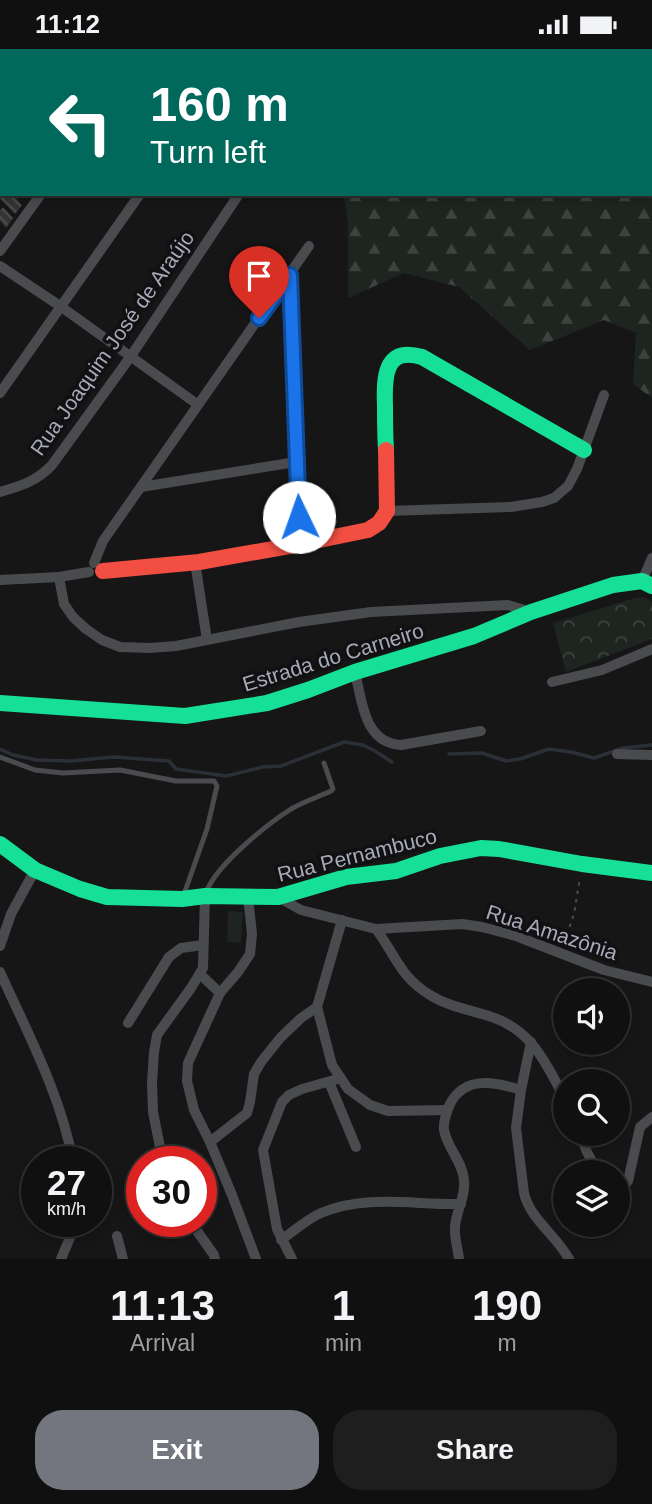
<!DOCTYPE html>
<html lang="en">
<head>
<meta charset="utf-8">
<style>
	body { margin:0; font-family:Helvetica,sans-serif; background:#1e1e1e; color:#f1f3f6; height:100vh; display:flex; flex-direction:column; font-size:26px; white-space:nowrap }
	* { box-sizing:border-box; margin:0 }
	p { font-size:23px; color:#9c9d9f }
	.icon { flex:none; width:38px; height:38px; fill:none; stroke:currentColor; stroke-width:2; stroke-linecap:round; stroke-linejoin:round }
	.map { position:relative; height:1210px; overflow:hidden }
	.sheet { display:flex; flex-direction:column; background:#101010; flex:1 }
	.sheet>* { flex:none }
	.top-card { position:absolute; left:0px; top:0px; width:653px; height:147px; box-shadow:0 4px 10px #0003,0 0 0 2px #303030; background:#00695c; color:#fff; overflow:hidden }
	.fabs { position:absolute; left:553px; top:929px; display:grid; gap:14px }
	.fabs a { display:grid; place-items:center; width:77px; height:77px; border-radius:50%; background:#101010; box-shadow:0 4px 10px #0003,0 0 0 2px #303030; font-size:35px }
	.speed { position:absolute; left:21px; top:1097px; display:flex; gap:14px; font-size:35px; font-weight:700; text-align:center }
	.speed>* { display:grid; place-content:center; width:91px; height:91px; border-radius:50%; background:#101010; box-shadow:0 4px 10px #0003,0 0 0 2px #303030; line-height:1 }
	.speed small { font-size:18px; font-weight:400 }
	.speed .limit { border:10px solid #d22; background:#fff; color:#111 }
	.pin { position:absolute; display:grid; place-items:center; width:60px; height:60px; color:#fff; margin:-72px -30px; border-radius:50% 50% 50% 0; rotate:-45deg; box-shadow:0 0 7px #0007 }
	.pin .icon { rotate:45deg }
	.me { position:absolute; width:77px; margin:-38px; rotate:357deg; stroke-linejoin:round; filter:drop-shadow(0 0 5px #0008) }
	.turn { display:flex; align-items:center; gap:24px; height:147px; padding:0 35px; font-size:32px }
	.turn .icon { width:91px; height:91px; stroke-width:2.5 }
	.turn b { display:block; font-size:49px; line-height:60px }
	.eta { display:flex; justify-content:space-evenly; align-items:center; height:119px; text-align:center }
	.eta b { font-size:42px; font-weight:600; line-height:49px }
	.action { display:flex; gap:14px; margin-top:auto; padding:14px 35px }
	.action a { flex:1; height:80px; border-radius:28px; background:#74767f; color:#fff; font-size:28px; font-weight:600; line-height:80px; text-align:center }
	.action a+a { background:#1e1e1e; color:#f1f3f6 }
	.status { display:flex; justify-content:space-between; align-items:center; height:49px; padding:0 35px; background:#101010; direction:ltr }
	.status svg { height:19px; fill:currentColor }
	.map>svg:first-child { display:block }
	.grass { fill:#1e2520 }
	.forest { fill:url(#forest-firs) }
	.park { fill:url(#park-crowns) }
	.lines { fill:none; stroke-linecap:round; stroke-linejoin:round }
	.stream { stroke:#2a2f38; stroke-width:3.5 }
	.building { fill:url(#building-back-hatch) }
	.path { stroke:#4c4c51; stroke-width:2; stroke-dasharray:3.5 5; stroke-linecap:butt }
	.lane { stroke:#4a4b4f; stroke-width:5 }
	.street { stroke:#4a4b4f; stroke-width:10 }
	.fast { stroke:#16e098; stroke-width:16 }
	.jam { stroke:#f24e42; stroke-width:16 }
	.route-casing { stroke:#114b97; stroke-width:18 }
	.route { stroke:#1a73e8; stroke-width:12 }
	.labels { text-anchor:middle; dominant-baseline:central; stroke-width:7; stroke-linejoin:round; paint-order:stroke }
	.street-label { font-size:21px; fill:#a7aab7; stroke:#111012 }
</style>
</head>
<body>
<div class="status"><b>11:12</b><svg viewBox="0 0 49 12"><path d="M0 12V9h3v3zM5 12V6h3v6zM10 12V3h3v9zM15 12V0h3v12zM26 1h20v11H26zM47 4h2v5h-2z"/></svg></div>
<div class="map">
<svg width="652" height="1210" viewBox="0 0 652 1210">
	<defs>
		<pattern id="forest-firs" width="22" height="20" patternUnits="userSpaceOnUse" patternTransform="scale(1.75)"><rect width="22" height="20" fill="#1e2520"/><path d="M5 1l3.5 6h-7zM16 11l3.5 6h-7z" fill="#3c423e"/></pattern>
		<pattern id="park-crowns" width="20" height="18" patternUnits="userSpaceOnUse" patternTransform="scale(1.75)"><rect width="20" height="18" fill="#1e2520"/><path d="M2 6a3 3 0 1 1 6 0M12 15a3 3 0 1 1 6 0" fill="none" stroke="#3c423e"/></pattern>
		<pattern id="building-back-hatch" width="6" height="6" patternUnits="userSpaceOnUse" patternTransform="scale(1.75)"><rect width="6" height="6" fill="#343435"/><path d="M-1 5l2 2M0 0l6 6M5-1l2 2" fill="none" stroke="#4f4f50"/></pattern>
	</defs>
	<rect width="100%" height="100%" fill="#161616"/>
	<polygon class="grass" points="228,862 243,863 241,894 227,893"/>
	<polygon class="forest" points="278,0 652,0 652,349 633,335 636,284 604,271 530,301 459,238 404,224 348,249 348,173 343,145 651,145 651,2 277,2"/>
	<polygon class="park" points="643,548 652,553 652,590 566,623 553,574 635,549"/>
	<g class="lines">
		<g class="stream">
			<polyline points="0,700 13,706 37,711 70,712 114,708 169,712 176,720 226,727 263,718 281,717 344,693 363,696 375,702 392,713"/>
			<polyline points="449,705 482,704 506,712 520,710 549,700 571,703 594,709 623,699 652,696"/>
		</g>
	</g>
	<g class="building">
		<polygon points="0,145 12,145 22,156 15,165 0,150"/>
		<polygon points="3,158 13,169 6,179 0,172 0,161"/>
	</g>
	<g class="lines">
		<polyline class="path" points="564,894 574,865 580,828"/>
		<g class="lane">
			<polyline points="0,708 35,721 63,724 120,721 176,732 214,732 217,737 207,780 183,848"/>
			<path d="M206 844C215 817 266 776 291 760 303 753 318 748 331 742L333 740 324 714"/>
		</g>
		<g class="street">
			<polyline points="27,2 29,0"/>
			<polyline points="144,2 145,0"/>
			<polyline points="0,22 2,21"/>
			<polyline points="0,136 2,136"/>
			<polyline points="0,202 41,145"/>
			<polyline points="0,217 60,257 197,355"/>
			<polyline points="290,226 300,495"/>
			<polyline points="0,344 140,145"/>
			<polyline points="141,438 296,413"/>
			<path d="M0 443C21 437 37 432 52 416L131 307 239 145"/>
			<polyline points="387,462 511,458 542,453 554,449 568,437 577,420 604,346"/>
			<polyline points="195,513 207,591"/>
			<polyline points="94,514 103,492 309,197"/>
			<polyline points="59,528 64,555 73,568 86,580 102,591 120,598 149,599 176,597 299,573 371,563 508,556 531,563"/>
			<polyline points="0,531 59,528 89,523"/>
			<polyline points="642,532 652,509"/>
			<path d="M355 623C362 652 364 694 401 696L481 682"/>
			<polyline points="552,633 602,621 652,600"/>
			<polyline points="617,705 652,706"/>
			<polyline points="248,848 252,885 250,905 238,923 220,944 188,1014 187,1032 194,1061 210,1093 232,1146 256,1210"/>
			<polyline points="278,848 301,861 376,880 462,875 482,878 516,887 604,921 652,933"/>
			<polyline points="342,871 317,958 332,1016 348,1040 370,1056 388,1062 447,1061"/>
			<path d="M376 880C395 905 400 928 430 946 449 958 471 961 492 968 533 982 546 1015 565 1050"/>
			<polyline points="0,897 11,865 35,821"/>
			<path d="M0 923C28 985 61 1046 73 1113"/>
			<polyline points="200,925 220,944"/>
			<polyline points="128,974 169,908 181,899 203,896"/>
			<path d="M531 993 521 1041 516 1079 524 1144C530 1170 556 1186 569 1210"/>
			<polyline points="329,1033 356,1098"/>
			<polyline points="581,1085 586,1101 598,1124"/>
			<polyline points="210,1093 247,1064 250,1053 254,1025 261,1013 281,988 301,969 317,958"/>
			<polyline points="163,1113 153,1063 152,1034 154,1003 157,986 191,939 203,919 205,847"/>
			<polyline points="618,1139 623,1138 628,1132 640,1078 652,1068"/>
			<polyline points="190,1172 214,1206 215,1210"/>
			<polyline points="117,1187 123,1210"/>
			<path d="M281 1191C294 1182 307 1170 321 1164 366 1145 413 1156 461 1155"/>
			<polyline points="61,1210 77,1172"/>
			<polyline points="292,1210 277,1180 263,1101 282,1053 289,1046 302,1040 341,1029"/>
			<path d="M459 1210C458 1200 454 1188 455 1178 456 1162 466 1147 464 1131 463 1113 447 1099 444 1081 443 1073 447 1062 450 1055 465 1026 496 1033 521 1041"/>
		</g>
		<g class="fast">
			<path d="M386 401C385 386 385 372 385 357 384 329 384 297 422 308L584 401"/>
			<polyline points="0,654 185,667 267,654 308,641 355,623 474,587 531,563 613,536 642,532 652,537"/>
			<polyline points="0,795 35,821 80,840 107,848 182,850 205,847 278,848 346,828 396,822 440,807 481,799 499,800 582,815 652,824"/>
		</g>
		<polyline class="jam" points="103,522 199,513 295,496 368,481 379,474 387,462 386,401"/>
	</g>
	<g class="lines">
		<defs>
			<polyline id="route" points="259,269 290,226 299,468"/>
		</defs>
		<use href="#route" class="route-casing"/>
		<use href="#route" class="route"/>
	</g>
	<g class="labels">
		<g class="street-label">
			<text transform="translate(112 294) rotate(-55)">Rua Joaquim José de Araújo</text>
			<text transform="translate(333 608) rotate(-17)">Estrada do Carneiro</text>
			<text transform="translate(357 806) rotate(-14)">Rua Pernambuco</text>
			<text transform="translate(552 883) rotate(18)">Rua Amazônia</text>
		</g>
	</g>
</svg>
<div class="fabs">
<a><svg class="icon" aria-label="sound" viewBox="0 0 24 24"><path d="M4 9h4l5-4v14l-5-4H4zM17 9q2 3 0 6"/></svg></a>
<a><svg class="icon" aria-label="search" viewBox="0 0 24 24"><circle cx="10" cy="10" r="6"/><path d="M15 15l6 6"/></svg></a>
<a><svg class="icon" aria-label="layers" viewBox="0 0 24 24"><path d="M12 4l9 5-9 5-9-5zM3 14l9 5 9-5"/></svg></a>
</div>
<div class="speed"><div>27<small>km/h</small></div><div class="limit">30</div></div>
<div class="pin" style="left:259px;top:269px;background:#d93025"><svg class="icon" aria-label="arrive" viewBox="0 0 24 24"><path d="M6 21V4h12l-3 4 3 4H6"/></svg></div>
<svg class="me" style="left:299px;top:468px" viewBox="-20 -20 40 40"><circle r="19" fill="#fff"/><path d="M0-13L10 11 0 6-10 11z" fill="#1a73e8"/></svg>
<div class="top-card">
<div class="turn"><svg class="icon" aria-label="left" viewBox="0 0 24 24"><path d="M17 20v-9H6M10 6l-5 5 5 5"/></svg><div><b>160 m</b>Turn left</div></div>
</div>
</div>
<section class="sheet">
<div class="eta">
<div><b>11:13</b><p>Arrival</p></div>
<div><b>1</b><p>min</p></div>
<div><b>190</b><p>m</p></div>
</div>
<div class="action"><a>Exit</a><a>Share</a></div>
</section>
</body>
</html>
